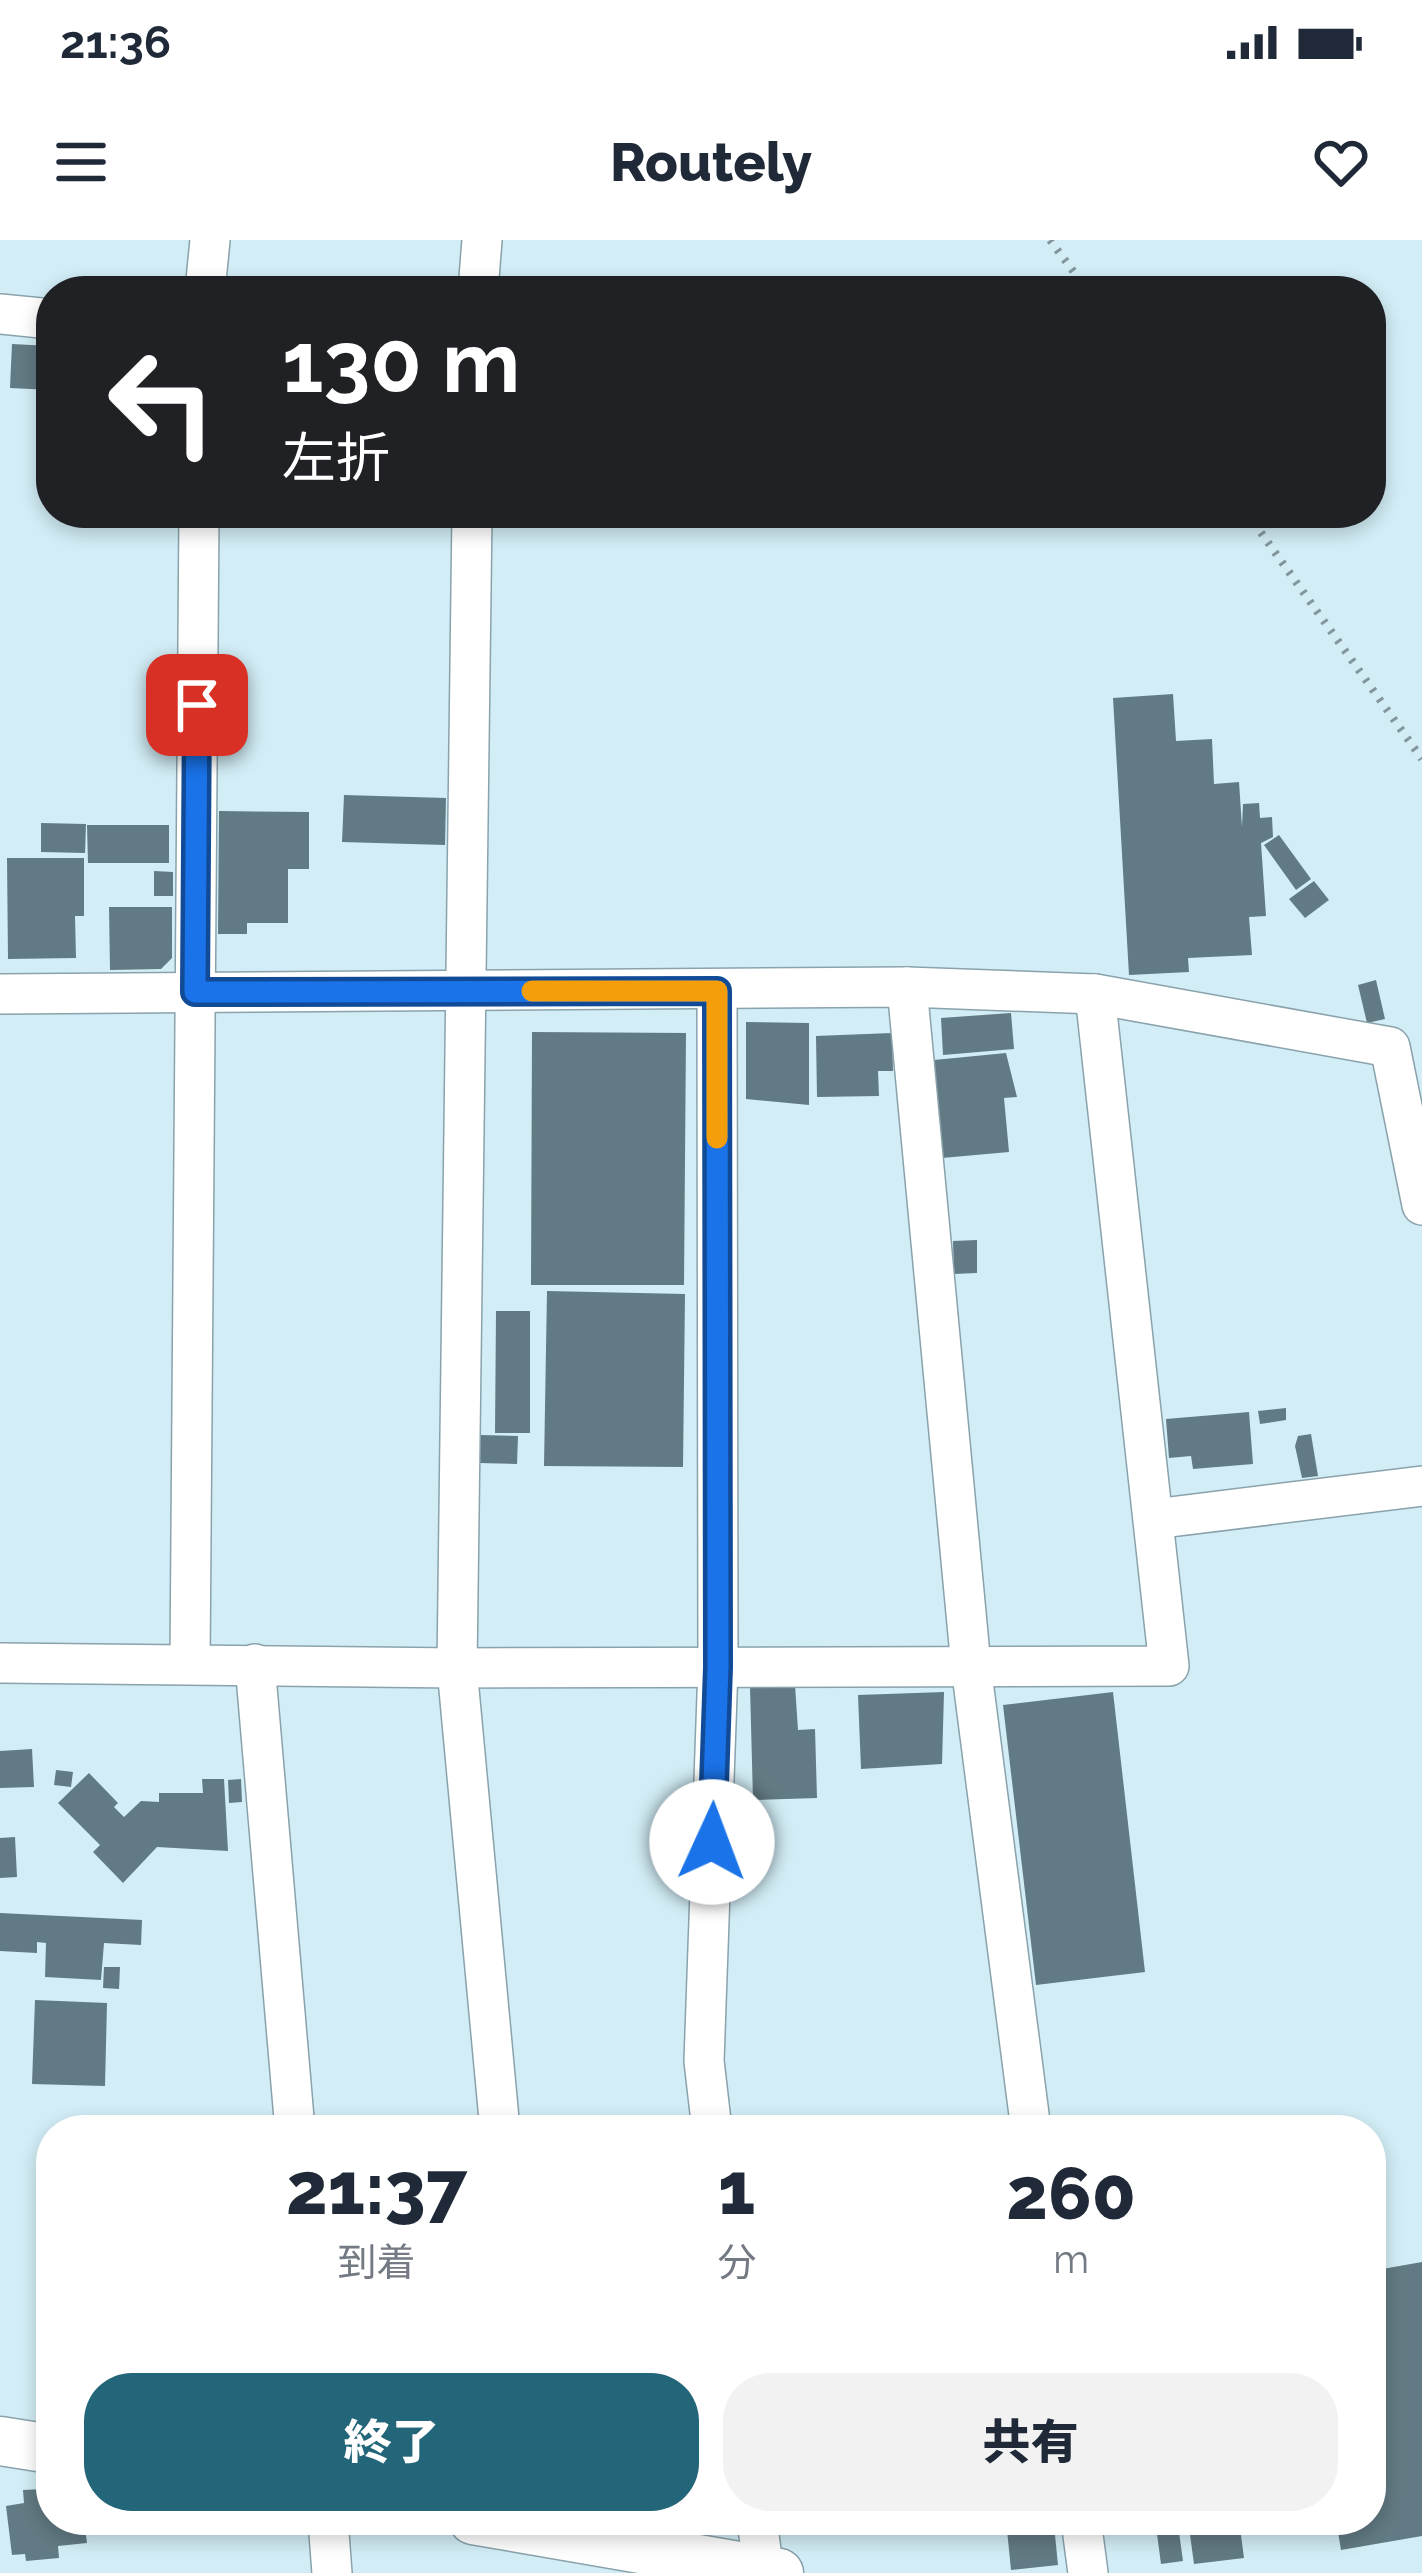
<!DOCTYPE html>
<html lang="ja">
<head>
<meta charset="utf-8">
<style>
	body { margin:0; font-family:Raleway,"Noto Sans JP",sans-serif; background:#f2f2f3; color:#1f2937; height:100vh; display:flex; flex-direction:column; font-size:45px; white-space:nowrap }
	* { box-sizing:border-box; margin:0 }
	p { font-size:39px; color:#747a83 }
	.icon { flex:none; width:66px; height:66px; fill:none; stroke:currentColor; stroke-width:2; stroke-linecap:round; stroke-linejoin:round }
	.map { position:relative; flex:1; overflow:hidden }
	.drawer { position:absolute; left:36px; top:1875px; width:1350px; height:420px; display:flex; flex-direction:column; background:#fff; border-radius:48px; box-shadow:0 6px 18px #0003 }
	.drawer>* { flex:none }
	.banner { position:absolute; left:36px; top:36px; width:1350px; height:252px; border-radius:48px; box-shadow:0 6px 18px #0003; background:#202124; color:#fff; overflow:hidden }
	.pin { position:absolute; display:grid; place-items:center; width:102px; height:102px; color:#fff; margin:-51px; border-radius:24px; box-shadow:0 6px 18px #0006 }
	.me { position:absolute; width:132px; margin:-66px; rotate:2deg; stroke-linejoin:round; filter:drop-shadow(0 0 9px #0008) }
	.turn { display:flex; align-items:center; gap:42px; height:252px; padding:0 48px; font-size:54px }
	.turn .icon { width:156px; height:156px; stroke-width:2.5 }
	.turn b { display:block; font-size:84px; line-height:102px }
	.eta { display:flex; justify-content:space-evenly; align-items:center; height:204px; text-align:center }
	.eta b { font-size:72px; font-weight:800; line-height:84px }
	.primary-button { display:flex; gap:24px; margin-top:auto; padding:24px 48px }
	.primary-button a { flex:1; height:138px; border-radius:48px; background:#236579; color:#fff; font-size:48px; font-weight:800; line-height:138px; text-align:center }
	.primary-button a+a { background:#f2f2f3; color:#1f2937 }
	.status { display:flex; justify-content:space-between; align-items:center; height:84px; padding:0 60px; background:#fff; direction:ltr }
	.status svg { height:33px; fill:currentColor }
	header { display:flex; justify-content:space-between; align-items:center; height:156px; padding:0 48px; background:#fff; font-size:54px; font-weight:800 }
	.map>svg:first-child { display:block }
	.building { fill:#627a83 }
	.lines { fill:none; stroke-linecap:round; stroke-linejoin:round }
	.minor-casing { stroke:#89a2ab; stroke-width:42 }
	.tertiary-casing { stroke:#89a2ab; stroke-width:51 }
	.path { stroke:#83969c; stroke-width:8; stroke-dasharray:3 9; stroke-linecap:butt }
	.minor { stroke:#fff; stroke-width:39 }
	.tertiary { stroke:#fff; stroke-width:48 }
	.route-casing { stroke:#114b97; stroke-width:30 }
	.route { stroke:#1a73e8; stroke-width:21 }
	.slow { stroke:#f59e0b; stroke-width:21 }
</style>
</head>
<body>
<div class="status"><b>21:36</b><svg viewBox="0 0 49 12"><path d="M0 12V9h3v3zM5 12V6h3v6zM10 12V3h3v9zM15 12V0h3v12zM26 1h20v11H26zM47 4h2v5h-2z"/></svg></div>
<header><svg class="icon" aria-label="menu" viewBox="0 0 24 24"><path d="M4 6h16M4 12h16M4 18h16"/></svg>Routely<svg class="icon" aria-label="heart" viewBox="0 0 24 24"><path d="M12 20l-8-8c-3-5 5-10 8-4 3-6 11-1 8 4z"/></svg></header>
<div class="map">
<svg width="1422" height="2333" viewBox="0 0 1422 2333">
	<rect width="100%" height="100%" fill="#d2edf6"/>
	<g class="building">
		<polygon points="12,104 51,106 51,150 10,148"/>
		<polygon points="1173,454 1176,501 1212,499 1214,544 1239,542 1242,587 1243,564 1259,563 1260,578 1272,577 1273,597 1261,603 1266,676 1249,677 1252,715 1188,718 1189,732 1129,735 1113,458"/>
		<polygon points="344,555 446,558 445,605 342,602"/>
		<polygon points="219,571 309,572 309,629 288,629 288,683 247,683 247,694 218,694"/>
		<polygon points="41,583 86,584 85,613 41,612"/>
		<polygon points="87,585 169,585 169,623 88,623"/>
		<polygon points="1279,595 1311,639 1296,650 1264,605"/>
		<polygon points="7,618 84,618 84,676 75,676 76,718 8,719"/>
		<polygon points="154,631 173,632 173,656 154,656"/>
		<polygon points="1314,641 1329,660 1305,678 1289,659"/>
		<polygon points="109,667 172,667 172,718 161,729 110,730"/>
		<polygon points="1376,740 1385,779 1367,783 1358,745"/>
		<polygon points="1011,773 1014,809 943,815 941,778"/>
		<polygon points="746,782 809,783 809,865 746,859"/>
		<polygon points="532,792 686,793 684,1045 531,1045"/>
		<polygon points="892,793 893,831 878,831 879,856 817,857 816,796"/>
		<polygon points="1006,813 1017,857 1004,858 1009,912 942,918 934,820"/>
		<polygon points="977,1000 977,1033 954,1034 953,1001"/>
		<polygon points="547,1051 685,1054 683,1227 544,1226"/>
		<polygon points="496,1071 530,1071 530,1193 495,1193"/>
		<polygon points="1286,1168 1286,1180 1260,1184 1258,1171"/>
		<polygon points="1249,1172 1253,1224 1193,1229 1191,1216 1169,1218 1166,1179"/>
		<polygon points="1311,1194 1318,1236 1302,1238 1295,1206 1298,1196"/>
		<polygon points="480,1195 518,1196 517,1224 479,1223"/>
		<polygon points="795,1445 798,1490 815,1489 817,1558 753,1560 750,1447"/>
		<polygon points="944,1452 942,1524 861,1529 858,1455"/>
		<polygon points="1113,1452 1145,1732 1036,1745 1003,1465"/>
		<polygon points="32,1509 34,1547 0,1548 0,1511"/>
		<polygon points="56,1530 73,1532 71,1547 54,1545"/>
		<polygon points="89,1533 118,1563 114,1567 124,1577 141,1561 159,1562 159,1553 203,1553 202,1539 224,1539 228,1611 157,1607 123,1643 93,1612 100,1605 58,1563"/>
		<polygon points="241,1539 242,1562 229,1563 228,1540"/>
		<polygon points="15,1597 17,1637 0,1638 0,1598"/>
		<polygon points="0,1673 142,1680 141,1705 104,1703 101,1740 45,1737 46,1703 37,1702 37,1713 0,1711"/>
		<polygon points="104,1727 120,1727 119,1749 103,1748"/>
		<polygon points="35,1760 107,1763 105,1846 32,1844"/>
		<polygon points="1422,2022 1422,2296 1341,2310 1336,2280 1371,2280 1371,2031"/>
		<polygon points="44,2249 45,2257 51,2256 51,2280 84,2280 87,2303 58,2306 59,2318 26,2321 25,2314 12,2315 6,2266 24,2263 23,2250"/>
		<polygon points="879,2280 947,2280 948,2287 880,2295"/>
		<polygon points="1188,2280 1239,2280 1244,2318 1194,2324"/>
		<polygon points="1054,2285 1058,2325 1011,2330 1007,2290"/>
		<polygon points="1179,2292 1183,2321 1161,2324 1157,2294"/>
	</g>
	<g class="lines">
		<defs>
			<g id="minor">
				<polyline points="205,51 210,0"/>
				<polyline points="478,51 482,0"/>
				<polyline points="0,74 51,79"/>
				<polyline points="472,273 457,1428 500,1890"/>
				<polyline points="907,747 971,1426 1031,1890"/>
				<polyline points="0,754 907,747 1095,754 1390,807 1422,965"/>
				<polyline points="1154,1279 1422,1246"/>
				<polyline points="0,1423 457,1428 1169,1426 1095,754"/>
				<polyline points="190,1423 199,273"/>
				<polyline points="255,1424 295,1890"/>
				<polyline points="712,1890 704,1821 718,1427 717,751"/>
				<polyline points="328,2280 332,2333"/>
				<polyline points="757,2280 764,2333"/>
				<polyline points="1081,2280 1088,2333"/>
			</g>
			<g id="tertiary">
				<polyline points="0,2201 51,2209"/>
				<polyline points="473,2280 779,2333"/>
			</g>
		</defs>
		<use href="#minor" class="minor-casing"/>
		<use href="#tertiary" class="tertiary-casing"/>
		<g class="path">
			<polyline points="1050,0 1088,51"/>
			<polyline points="1247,273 1422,519"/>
		</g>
		<use href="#minor" class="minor"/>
		<use href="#tertiary" class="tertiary"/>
	</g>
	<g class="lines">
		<defs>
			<polyline id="route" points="197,465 195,752 717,751 718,1427 712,1602"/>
		</defs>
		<use href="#route" class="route-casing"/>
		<use href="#route" class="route"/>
		<polyline class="slow" points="532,751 717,751 717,898"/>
	</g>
</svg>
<div class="pin" style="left:197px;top:465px;background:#d93025"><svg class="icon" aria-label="arrive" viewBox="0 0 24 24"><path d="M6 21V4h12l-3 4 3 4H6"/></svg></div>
<svg class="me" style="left:712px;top:1602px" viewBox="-20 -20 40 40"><circle r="19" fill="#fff"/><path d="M0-13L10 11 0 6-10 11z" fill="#1a73e8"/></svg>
<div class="banner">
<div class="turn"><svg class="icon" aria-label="left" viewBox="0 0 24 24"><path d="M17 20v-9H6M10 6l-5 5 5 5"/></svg><div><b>130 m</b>左折</div></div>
</div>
<section class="drawer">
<div class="eta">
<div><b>21:37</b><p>到着</p></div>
<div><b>1</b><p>分</p></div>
<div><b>260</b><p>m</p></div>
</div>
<div class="primary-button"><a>終了</a><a>共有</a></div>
</section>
</div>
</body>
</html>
